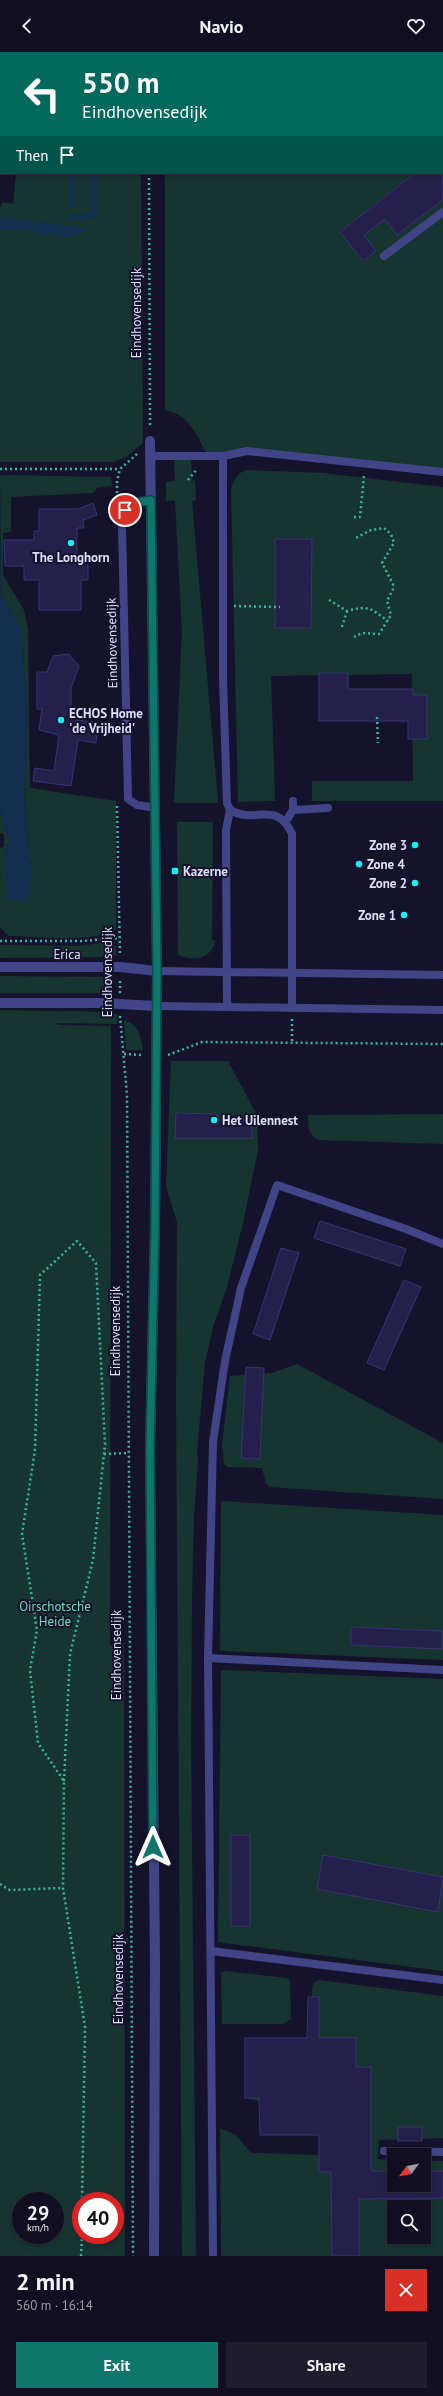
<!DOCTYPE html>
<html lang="en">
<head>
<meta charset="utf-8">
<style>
	body { margin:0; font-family:"PT Sans",sans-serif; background:#1e1c2d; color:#f1f3f6; height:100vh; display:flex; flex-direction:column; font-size:15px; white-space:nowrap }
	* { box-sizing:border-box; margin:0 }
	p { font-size:13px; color:#9c9ca5 }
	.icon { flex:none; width:22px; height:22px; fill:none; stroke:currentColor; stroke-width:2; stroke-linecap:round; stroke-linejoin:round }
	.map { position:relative; height:2204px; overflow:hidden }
	.drawer { display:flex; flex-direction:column; background:#100e20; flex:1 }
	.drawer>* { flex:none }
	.guide { position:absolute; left:0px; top:0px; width:443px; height:122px; box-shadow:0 2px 6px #0003,0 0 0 1px #302e3e; background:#00695c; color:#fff; overflow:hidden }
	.needle { width:26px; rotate:238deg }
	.fabs { position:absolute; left:387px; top:2096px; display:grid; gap:8px }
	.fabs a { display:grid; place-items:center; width:44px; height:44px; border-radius:0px; background:#100e20; box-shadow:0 2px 6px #0003,0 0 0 1px #302e3e; font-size:20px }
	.speed { position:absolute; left:12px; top:2140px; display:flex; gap:8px; font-size:20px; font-weight:700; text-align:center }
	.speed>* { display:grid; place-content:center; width:52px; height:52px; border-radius:50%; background:#100e20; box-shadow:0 2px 6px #0003,0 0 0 1px #302e3e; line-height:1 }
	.speed small { font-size:10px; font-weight:400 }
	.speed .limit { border:6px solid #d22; background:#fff; color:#111 }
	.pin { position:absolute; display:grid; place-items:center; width:34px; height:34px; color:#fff; margin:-17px; border:2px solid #fff; border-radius:50%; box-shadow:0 1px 4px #0007 }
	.me { position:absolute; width:44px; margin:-22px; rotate:0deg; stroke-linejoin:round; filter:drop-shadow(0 0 3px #0008) }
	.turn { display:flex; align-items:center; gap:14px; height:84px; padding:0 16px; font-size:18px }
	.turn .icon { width:52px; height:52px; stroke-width:2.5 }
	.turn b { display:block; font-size:28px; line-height:34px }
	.then { display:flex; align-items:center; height:38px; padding:0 16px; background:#0003; gap:8px; font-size:15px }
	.round { display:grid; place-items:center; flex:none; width:42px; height:42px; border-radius:0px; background:#1e1c2d }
	.headline { display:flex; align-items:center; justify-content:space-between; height:68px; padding:0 16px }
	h1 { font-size:24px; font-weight:600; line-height:30px }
	.action { display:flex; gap:8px; margin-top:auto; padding:8px 16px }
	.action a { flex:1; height:46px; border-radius:0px; background:#0f766e; color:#fff; font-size:16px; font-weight:600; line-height:46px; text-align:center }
	.action a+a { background:#1e1c2d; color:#f1f3f6 }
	header { display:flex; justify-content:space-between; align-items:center; height:52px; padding:0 16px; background:#100e20; font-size:18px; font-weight:600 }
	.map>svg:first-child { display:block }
	.green { fill:#163531; fill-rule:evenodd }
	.water { fill:#132f4f }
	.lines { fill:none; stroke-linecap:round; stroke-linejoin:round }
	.stream { stroke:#132f4f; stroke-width:5 }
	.building { fill:#25204b; stroke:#3b3375 }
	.path { stroke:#38b7a4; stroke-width:2.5; stroke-dasharray:2 3; stroke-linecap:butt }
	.service { stroke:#414587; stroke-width:8 }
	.minor { stroke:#414587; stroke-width:10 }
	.tertiary { stroke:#414587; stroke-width:10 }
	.route-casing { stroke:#0a4d48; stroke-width:10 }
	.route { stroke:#0f766e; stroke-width:7 }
	.poi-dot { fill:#16eff2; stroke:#15132b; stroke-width:1.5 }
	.labels { text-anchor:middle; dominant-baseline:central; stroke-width:4; stroke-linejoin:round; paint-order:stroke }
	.street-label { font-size:13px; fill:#dfdffd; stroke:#15132b }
	.poi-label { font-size:13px; font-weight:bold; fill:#dfdffd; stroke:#15132b; text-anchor:start }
	.park-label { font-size:13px; fill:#6ddbb6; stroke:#15132b }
</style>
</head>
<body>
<header><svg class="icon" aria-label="back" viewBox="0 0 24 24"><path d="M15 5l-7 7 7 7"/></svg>Navio<svg class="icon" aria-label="heart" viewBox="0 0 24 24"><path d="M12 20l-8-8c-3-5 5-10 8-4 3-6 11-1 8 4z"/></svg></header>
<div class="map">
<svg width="443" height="2204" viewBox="0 0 443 2204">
	<rect width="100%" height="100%" fill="#15132b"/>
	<g class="green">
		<polygon points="165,0 443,0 443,120 442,1"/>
		<polygon points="16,121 141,121 143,391 126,405 114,410 0,410 0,158 2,150 13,152"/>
		<path d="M165 121H415L368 157 379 171 385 167 397 183 443 148V420L247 399 208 404C197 385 189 360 165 359ZM353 170 376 199 363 209 340 179Z"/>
		<polygon points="174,406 191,408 192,428 195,429 196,448 192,449 218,751 174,751 182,579 175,449 166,449 166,430 175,429"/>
		<path d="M247 418 323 421 443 435V749H312V729H413L412 622 271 624 275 749 238 750 231 437C234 427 237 421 247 418Z"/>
		<path d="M0 423 111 425 112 434 98 435 93 441 11 445V480L3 481V523L24 558 28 577 30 736 116 749V877C92 892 36 884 8 884L0 875V796L4 795V782L0 781V761L9 788 5 803 31 816 24 745 27 664 22 579 1 542Z"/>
		<path d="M213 770 212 888 216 889C210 907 195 910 178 903L177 770Z"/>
		<polygon points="108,890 116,895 116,903 112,905 0,906 0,893 78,894"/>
		<polygon points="0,924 106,925 107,941 0,941"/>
		<path d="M0 958 106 960 117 962V972L57 971V973L111 974 110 1594 124 1591 125 2204H0ZM21 2149H55V2183H21ZM81 2149H115V2183H81Z"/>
		<path d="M124 968C138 971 141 986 143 998H126Z"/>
		<polygon points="171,1009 228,1009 257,1063 258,1098 243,1171 227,1235 213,1275 205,1311 197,1400 198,1411 194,1463 192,1549 191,1687 196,2204 182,2204 176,1348 177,1170 166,1135"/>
		<path d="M443 1062V1092L320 1088C308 1084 308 1075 308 1063Z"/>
		<polygon points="297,1312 443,1391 443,1447 270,1435 266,1431 262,1416 228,1415 224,1412 222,1393 230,1324 272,1321"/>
		<polygon points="221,1449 443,1463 443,1608 222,1599 220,1598"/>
		<polygon points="225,1618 443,1627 443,1919 218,1890 221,1619"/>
		<polygon points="225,1919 287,1926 290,1928 291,1967 283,1972 222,1972 221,1921"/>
		<path d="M319 1928 443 1944V2086L379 2088 378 2107 394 2108V2133H424V2109H443V2204H221L220 2076 236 2083 251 2101 322 2103 318 2082 266 2051 246 2046 247 1986 312 1990V1938L313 1931ZM394 2155H424V2185H394Z"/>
	</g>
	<g class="water">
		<polygon points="0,165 86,176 86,180 67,186 52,182 43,184 29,177 19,179 5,177 0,179"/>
		<polygon points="0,480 1,542 22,579 27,664 24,745 31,816 29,849 7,847 5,803 9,788 0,760"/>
	</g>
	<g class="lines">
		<g class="stream">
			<polyline points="71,0 71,1"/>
			<polyline points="94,0 94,1"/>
			<polyline points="72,121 72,153"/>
			<polyline points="70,165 88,165 95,161 94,121"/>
		</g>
	</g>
	<g class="building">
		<polygon points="415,121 443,121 443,148 397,183 385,167 364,183 376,199 363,209 340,180"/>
		<polygon points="93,451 97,463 83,468 84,476 77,476 77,510 88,510 88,528 81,528 81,558 39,558 39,528 24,528 24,514 5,514 4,488 34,488 34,479 39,479 39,457 78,457"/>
		<polygon points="275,487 312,487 311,576 275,576"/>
		<polygon points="69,602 79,614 71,636 71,667 98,671 96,691 78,688 71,734 33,729 35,716 54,719 59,683 39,678 42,657 37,657 37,620 47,620 53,604"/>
		<polygon points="319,621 348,621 348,637 413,637 413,643 427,643 427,687 408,687 408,669 319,669"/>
		<polygon points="176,1061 217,1062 217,1068 252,1068 252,1086 175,1086"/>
		<polygon points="320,1169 406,1197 400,1214 314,1186"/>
		<polygon points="281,1196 299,1201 270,1288 253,1282"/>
		<polygon points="404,1228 421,1235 384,1318 367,1311"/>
		<polygon points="246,1315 264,1316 260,1407 241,1406"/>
		<polygon points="351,1575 442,1579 442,1597 351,1593"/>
		<rect x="231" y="1783" width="19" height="91"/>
		<polygon points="323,1803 443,1825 438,1860 317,1837"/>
		<polygon points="308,1945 319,1945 319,1986 356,1986 356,2015 371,2015 371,2119 394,2119 394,2133 424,2133 424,2119 443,2119 443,2146 359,2147 359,2204 332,2204 331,2120 319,2120 319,2083 260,2083 259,2046 245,2046 245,1986 307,1986"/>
		<rect x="398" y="2075" width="24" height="14"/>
	</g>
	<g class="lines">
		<g class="path">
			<polyline points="148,0 148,1"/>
			<polyline points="149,121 150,376"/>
			<polyline points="0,417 120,417"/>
			<polyline points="188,428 197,417"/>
			<polyline points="117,451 117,429 120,417 137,402"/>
			<polyline points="354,465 360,465 364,424"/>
			<path d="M329 548 347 559C369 553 370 556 388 569"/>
			<polyline points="234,554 280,555"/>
			<polyline points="342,575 347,559"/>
			<polyline points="354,585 362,581 379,582 391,563 387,549 393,537 393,532 382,511 394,491 391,482 384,476 371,478 354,487"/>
			<polyline points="377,665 378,691"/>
			<polyline points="117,754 120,903"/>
			<polyline points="0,889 83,889 120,886"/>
			<polyline points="120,941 120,928"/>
			<polyline points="120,964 127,1043 133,2204"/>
			<polyline points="292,967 292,990"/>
			<polyline points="124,1002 143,1003"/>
			<polyline points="168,1003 202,990 443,992"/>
			<polyline points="104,1402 128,1401"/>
			<polyline points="64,1729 70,1602 93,1508 105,1392 96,1211 77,1189 40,1223 35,1398 22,1482 37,1578 30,1618 38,1691 64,1729 63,1836 85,1975 82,2149"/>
			<polyline points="0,1832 10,1838 63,1836"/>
			<polyline points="81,2204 82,2183"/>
		</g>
		<g class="service">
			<polyline points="384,204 443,160"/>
			<polyline points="151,404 223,404 247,399 443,420"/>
			<polyline points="223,404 223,627 227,751 230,758 226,778 227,955"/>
			<path d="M151 448C131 451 127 451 122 473L128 747 137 753 156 756"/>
			<path d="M230 758C255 773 276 747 292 782V956"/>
			<polyline points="293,758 328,756"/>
			<polyline points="286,769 293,758 293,749"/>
			<polyline points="157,919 443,923"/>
			<polyline points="156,954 443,958"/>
			<polyline points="208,1606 443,1618"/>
			<polyline points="211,1899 443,1928"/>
			<polyline points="384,2099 443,2100"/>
			<polyline points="213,2204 208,1606 213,1390 225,1309 241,1236 277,1133 406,1177 443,1192"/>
		</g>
		<polyline class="minor" points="150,389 157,919"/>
		<g class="tertiary">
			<polyline points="0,915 120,915 157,919 155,1174 150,1396 155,1912 154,2204"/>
			<polyline points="0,951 103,951 156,954"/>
		</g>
	</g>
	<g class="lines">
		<defs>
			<polyline id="route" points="125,458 133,451 151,448 157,919 155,1174 150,1396 153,1795"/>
		</defs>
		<use href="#route" class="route-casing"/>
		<use href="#route" class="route"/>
	</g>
	<g class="poi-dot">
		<circle cx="71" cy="491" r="4"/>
		<circle cx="61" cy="668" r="4"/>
		<circle cx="415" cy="793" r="4"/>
		<circle cx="359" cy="812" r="4"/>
		<rect x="171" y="815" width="8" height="8" rx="2"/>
		<circle cx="415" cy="831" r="4"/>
		<circle cx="404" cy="863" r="4"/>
		<circle cx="214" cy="1068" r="4"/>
	</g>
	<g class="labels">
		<g class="street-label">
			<text transform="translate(136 261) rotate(-90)">Eindhovensedijk</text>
			<text transform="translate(112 591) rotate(-91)">Eindhovensedijk</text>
			<text x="67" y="902">Erica</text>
			<text transform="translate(107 920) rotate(-90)">Eindhovensedijk</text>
			<text transform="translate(115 1279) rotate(-90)">Eindhovensedijk</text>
			<text transform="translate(116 1603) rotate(-90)">Eindhovensedijk</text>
			<text transform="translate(118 1927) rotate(-90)">Eindhovensedijk</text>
		</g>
		<g class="poi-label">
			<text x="71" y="505" text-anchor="middle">The Longhorn</text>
			<text x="69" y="661">ECHOS Home<tspan x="69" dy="15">'de Vrijheid'</tspan></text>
			<text x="407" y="793" text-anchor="end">Zone 3</text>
			<text x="367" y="812">Zone 4</text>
			<text x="183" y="819">Kazerne</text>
			<text x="407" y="831" text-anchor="end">Zone 2</text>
			<text x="396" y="863" text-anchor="end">Zone 1</text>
			<text x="222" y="1068">Het Uilennest</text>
		</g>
		<g class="park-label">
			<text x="55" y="1554">Oirschotsche<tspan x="55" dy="15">Heide</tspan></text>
		</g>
	</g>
</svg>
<div class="fabs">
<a><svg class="needle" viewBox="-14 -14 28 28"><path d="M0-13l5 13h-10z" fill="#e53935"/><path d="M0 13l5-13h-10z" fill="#9c9ca5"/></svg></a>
<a><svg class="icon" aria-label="search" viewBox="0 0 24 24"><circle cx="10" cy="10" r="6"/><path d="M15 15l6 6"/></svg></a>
</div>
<div class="speed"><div>29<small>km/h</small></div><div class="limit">40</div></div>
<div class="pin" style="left:125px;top:458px;background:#d93025"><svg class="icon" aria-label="arrive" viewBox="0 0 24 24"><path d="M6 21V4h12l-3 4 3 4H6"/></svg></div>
<svg class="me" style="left:153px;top:1795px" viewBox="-20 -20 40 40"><path d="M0-17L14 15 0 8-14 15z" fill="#0f766e" stroke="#fff" stroke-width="4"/></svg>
<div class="guide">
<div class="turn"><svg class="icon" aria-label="left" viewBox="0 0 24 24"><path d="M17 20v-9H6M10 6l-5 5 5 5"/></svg><div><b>550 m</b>Eindhovensedijk</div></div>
<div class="then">Then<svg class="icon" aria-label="arrive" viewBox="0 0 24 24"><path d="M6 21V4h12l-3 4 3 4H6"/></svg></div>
</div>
</div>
<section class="drawer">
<div class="headline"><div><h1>2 min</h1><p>560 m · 16:14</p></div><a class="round" style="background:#d93025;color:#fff"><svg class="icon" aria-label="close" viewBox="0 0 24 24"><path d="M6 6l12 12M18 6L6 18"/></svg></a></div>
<div class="action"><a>Exit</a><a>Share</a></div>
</section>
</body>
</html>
